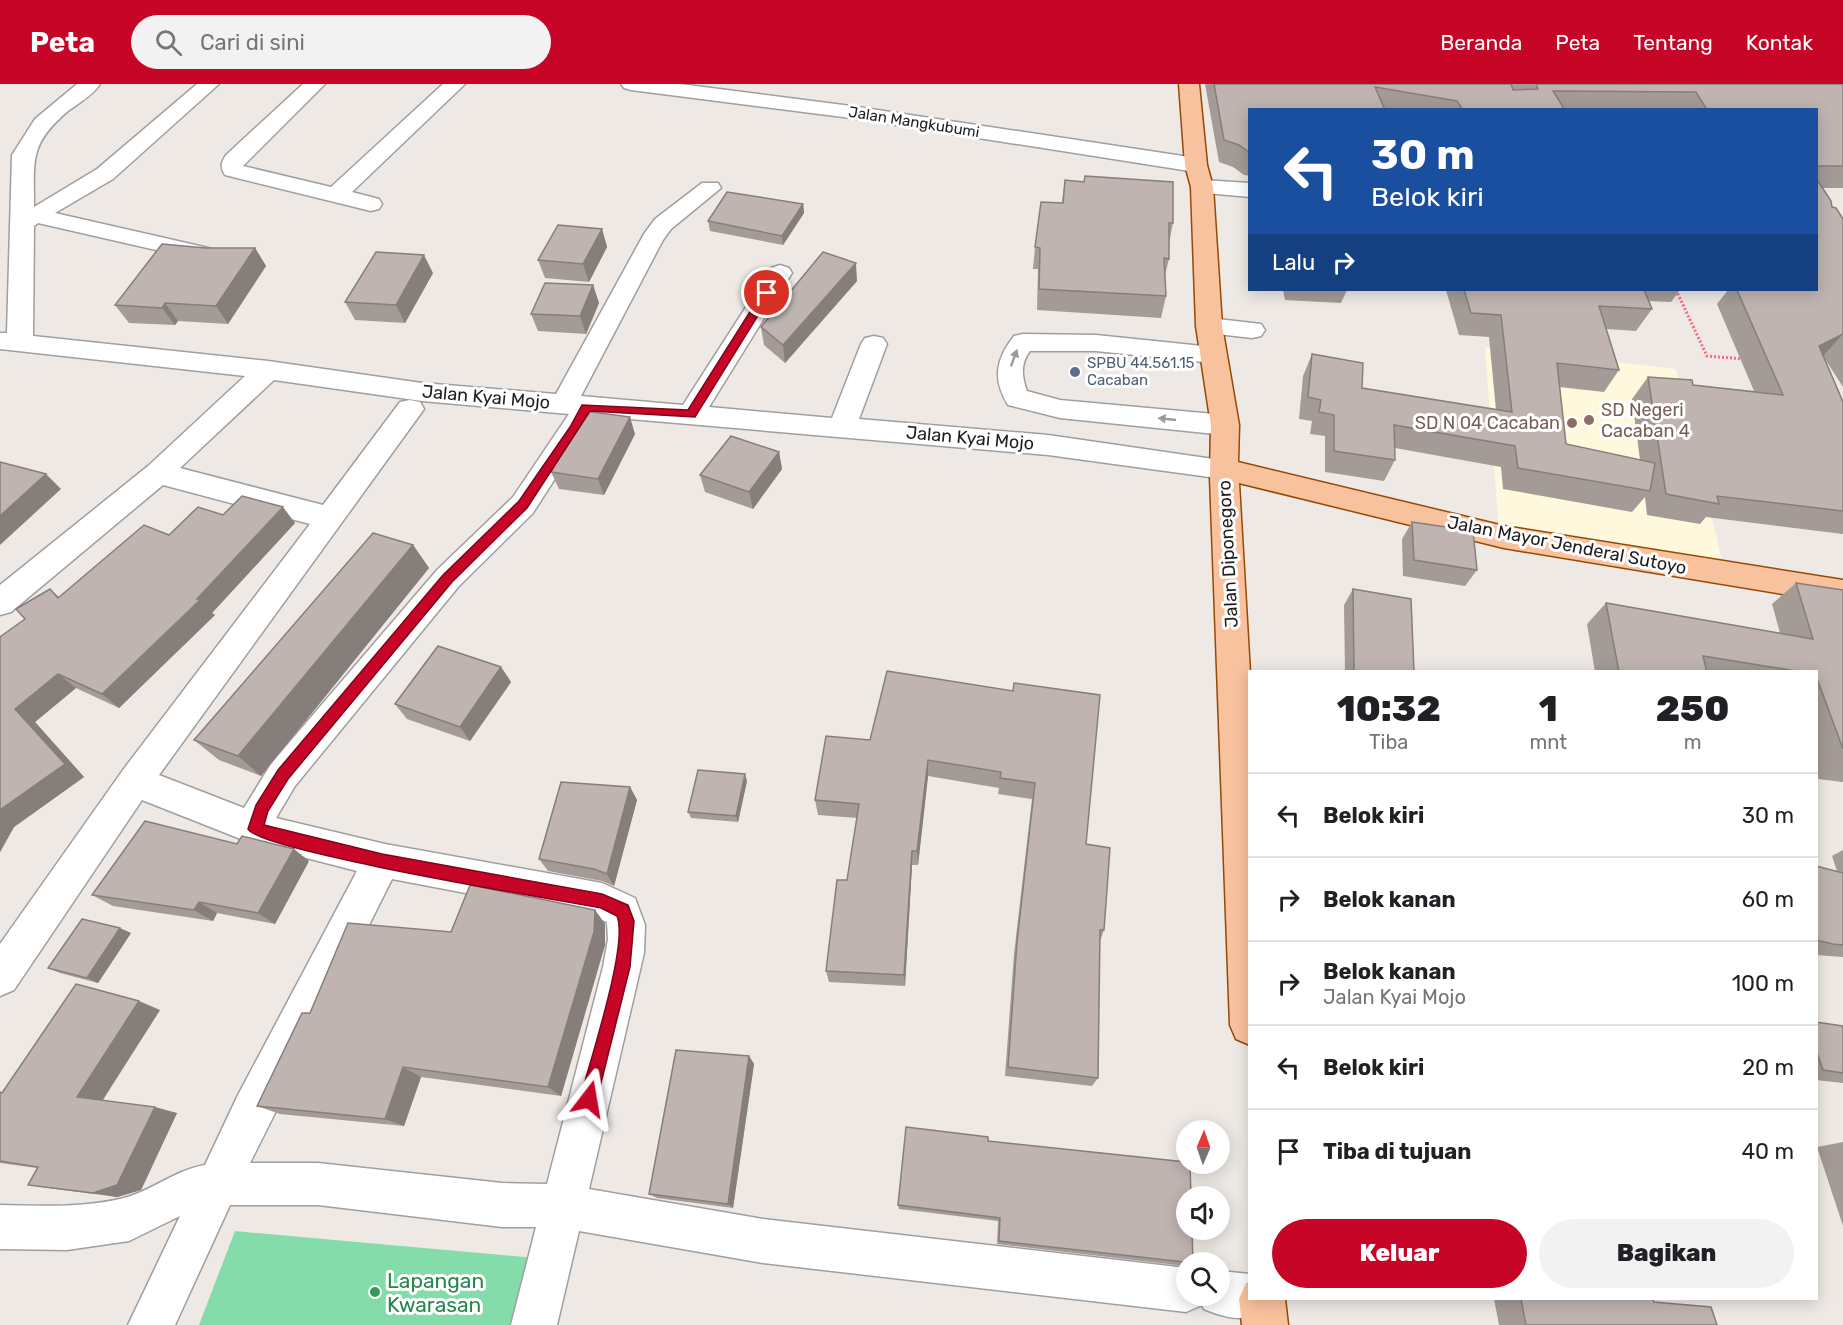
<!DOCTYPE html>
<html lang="id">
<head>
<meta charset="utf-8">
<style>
	body { margin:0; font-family:Rubik,sans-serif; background:#f2f2f2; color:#202124; height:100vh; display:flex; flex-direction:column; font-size:22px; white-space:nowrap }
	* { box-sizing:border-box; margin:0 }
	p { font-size:20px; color:#757577 }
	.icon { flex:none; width:33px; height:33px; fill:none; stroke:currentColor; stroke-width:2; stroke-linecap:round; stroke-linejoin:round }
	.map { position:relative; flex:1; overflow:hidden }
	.sheet { position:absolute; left:1248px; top:586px; width:570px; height:630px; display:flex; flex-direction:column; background:#fff; border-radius:0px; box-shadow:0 3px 15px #0003 }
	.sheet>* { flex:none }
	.banner { position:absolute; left:1248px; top:24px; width:570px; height:183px; border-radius:0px; box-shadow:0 3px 15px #0003; background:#1a4fa0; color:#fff; overflow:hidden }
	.needle { width:39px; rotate:2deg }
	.controls { position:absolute; left:1176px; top:1036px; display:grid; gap:12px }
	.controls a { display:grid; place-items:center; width:54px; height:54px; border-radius:50%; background:#fff; box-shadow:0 3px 15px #0003; font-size:30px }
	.pin { position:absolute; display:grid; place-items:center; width:51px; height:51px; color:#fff; margin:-26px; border:3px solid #fff; border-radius:50%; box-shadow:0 2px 6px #0007 }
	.me { position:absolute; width:66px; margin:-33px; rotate:14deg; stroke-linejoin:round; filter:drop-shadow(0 0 4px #0008) }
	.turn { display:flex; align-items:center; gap:21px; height:126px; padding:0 24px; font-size:27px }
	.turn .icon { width:78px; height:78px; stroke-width:2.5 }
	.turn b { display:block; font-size:42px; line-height:51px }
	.then { display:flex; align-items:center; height:57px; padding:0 24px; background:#0003; gap:12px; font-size:22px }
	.eta { display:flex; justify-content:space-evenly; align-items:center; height:102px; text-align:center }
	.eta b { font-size:36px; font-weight:800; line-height:42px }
	.primary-button { display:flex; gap:12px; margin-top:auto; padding:12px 24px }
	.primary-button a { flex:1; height:69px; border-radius:36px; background:#c60527; color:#fff; font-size:24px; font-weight:800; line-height:69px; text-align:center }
	.primary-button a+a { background:#f2f2f2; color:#202124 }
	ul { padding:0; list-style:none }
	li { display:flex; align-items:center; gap:18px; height:84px; padding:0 24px; border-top:2px solid #e0e0e0 }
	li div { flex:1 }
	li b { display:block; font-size:22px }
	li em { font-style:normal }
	header { display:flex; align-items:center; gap:36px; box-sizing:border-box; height:84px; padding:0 30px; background:#c60527; color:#fff }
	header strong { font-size:28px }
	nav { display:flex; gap:33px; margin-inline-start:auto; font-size:21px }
	.search { width:420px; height:54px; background:#f2f2f2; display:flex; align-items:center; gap:15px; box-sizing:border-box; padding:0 21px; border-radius:33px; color:#757577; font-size:22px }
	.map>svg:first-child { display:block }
	.education { fill:#fef8dd }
	.pitch { fill:#83dcaa }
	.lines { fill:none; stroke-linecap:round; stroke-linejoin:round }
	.minor-casing { stroke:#9f9f9f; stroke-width:3 }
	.major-casing { stroke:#944a03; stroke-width:3 }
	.path { stroke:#f66d77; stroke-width:3; stroke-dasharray:2 2; stroke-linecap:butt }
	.minor { fill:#fff; fill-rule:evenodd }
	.major { fill:#f9c29e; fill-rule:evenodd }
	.wall { fill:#a49b97 }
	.shaded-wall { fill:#867e7b }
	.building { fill:#bfb4b0; stroke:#867e7b; stroke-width:1.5 }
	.oneway { fill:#9a9a9a }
	.route { fill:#c60527; stroke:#810319; stroke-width:1.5 }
	.service-dot { fill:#5c6f8a; stroke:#fff; stroke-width:2 }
	.education-dot { fill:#8d6e63; stroke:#fff; stroke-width:2 }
	.leisure-dot { fill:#2e9e5b; stroke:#fff; stroke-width:2 }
	.labels { text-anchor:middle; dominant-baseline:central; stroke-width:6; stroke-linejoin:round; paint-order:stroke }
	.far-street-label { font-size:15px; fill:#1e1e1e; stroke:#fff }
	.far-service-label { font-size:15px; fill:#4e5e75; stroke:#fff; text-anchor:start }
	.street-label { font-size:18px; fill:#1e1e1e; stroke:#fff }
	.education-label { font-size:18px; fill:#785e54; stroke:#fff; text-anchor:start }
	.near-leisure-label { font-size:21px; fill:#27864d; stroke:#fff; text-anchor:start }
</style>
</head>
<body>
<header>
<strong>Peta</strong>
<div class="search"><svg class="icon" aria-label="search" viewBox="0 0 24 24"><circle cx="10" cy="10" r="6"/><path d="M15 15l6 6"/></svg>Cari di sini</div>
<nav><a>Beranda</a><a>Peta</a><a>Tentang</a><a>Kontak</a></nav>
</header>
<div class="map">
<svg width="1843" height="1241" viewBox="0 0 1843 1241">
	<rect width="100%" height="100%" fill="#eee9e4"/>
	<polygon class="education" points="1485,263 1676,285 1725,489 1499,449"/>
	<polygon class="pitch" points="235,1147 546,1175 530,1241 199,1241"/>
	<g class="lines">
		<defs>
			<g id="minor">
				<path d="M77 0H100C93 11 79 19 68 27 29 60 34 76 34 123L97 85 197 0H219L113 95 55 129 204 163 212 165 216 170 212 175 204 177 38 139 34 142 33 252 268 277 422 299 556 310 644 150 655 135 702 99H718L721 104 671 145 663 156 581 312 683 321 771 184 780 181 789 184 792 189 709 323 832 334 861 260 865 254 874 252 883 254 887 260 859 335 1048 351 1234 378 1238 385 1234 392 1224 395 1048 371 595 332 533 429 459 502 295 702 276 734 385 760 602 799 635 814 645 841 644 869 589 1105 763 1135 1186 1184V1212H1220V1187L1250 1190V1215H1272L1266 1229C1244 1238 1225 1234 1204 1225L1202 1221 1186 1228 763 1179 579 1147 557 1241H511L536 1143H502L318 1121H230L175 1241H128L180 1132 129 1157 67 1166 0 1165V1121C41 1122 84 1124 124 1114 152 1107 175 1086 205 1081L238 1011 357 787 256 761 142 716 14 906 0 912V860L123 686 310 440 163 401 11 528 0 531V501L148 382 245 292 0 265V249H7L12 71 35 35ZM274 296 422 317 569 330 513 413 437 486 271 680 244 724 159 691 424 325 420 318 410 316 400 318 323 421 180 384ZM392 795 597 834 607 838 608 855 603 883 547 1100 502 1099 318 1079H250Z"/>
				<path d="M303 0H325L243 82 331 103 443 0H465L352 108 379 115 382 120 379 125 371 127 225 91C220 83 221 79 226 71Z"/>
				<polygon points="621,0 680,0 851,22 1196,74 1204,76 1207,81 1204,86 1196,88 851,34 631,6 624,4"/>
				<polygon points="1202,96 1250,99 1250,113 1194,108 1191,103 1194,98"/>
				<polygon points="1209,234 1261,240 1265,246 1261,252 1252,254 1200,248 1196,242 1200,236"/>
				<path d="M1023 250 1096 251 1222 264 1226 270 1222 276 1213 279 1096 267H1030C1020 280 1022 293 1027 307L1060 316 1225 331 1235 334 1239 341 1235 348 1225 351 1060 334 1008 321C992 295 996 275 1014 252Z"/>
			</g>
			<g id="major">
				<polygon points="1179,0 1199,0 1207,81 1213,103 1222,242 1239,341 1238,378 1504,442 1843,496 1843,520 1504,464 1239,399 1250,589 1250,961 1236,955 1230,941 1210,393 1211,341 1196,242 1191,103 1185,81"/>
				<polygon points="1250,1198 1250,1215 1285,1215 1288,1241 1242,1241 1239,1215 1246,1199"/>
			</g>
		</defs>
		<use href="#minor" class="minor-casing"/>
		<use href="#major" class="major-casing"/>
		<polyline class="path" points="1676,206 1707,272 1744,275"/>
		<use href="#minor" class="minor"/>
		<use href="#major" class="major"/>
	</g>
	<g class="wall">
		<polygon points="1205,0 1843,0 1843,104 1823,104 1832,123 1843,135 1843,303 1823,272 1843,318 1843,450 1706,433 1700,440 1647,431 1645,413 1632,428 1503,405 1501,383 1395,364 1395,376 1384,397 1325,388 1325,352 1310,350 1312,337 1299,335 1303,292 1312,270 1362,304 1496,326 1489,253 1459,251 1446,206 1680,206 1671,218 1648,217 1652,225 1636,247 1606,245 1619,286 1604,308 1559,303 1566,360 1640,376 1632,315 1648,293 1693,301 1754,307 1717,220 1728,206 1816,206 1816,26 1250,26 1250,92 1244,91 1233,83 1219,78"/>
		<polygon points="1065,96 1173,139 1169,159 1169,175 1165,191 1166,212 1161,234 1037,226 1038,185 1033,185 1035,163 1062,119"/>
		<polygon points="803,120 804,129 783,161 710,147 708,137"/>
		<polygon points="602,145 607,163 589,198 545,194 538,176"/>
		<polygon points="206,164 255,164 266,182 228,240 178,237 175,241 129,239 115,221"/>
		<polygon points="433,189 405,239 355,236 345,218"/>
		<polygon points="857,197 785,279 764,261 761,243"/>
		<polygon points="593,201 599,219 586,250 538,247 531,230"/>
		<polygon points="1283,206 1347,206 1341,219 1285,216"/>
		<polygon points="635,350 604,411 559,405 551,388"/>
		<polygon points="779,368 782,385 753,425 705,408 700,391"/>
		<polygon points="223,431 295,439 212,529 215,531 119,624 76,604 35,638 84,693 14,743 0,768 0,553 25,535 50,505 59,513 169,451"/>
		<polygon points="1412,438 1477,486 1465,502 1403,492 1402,455"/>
		<polygon points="413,461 429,484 261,692 219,676 194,656"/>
		<polygon points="1796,499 1843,506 1843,698 1818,695 1816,689 1816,588 1595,588 1587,540 1606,519 1780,549 1772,520"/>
		<polygon points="1353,505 1414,588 1345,588 1344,521"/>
		<polygon points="501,583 511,598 470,657 407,635 395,620"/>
		<polygon points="1013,607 1086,760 1104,846 1100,857 1098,994 1092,1002 1005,992 1014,870 1032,715 998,710 999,704 928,692 918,781 912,781 905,902 829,898 826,887 847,796 857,734 818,731 815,716 870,656"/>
		<polygon points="747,697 738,738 691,734 688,728"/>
		<polygon points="630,703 637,716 614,802 602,797 548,787 539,775"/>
		<polygon points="1843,766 1843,873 1816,871 1816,782 1837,787 1832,772"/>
		<polygon points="309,777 275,840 217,829 213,837 113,822 92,811"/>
		<polygon points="595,826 605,840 605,861 561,1012 421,993 404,1042 280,1030 257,1022 310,929 451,848"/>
		<polygon points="131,849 98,899 60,889 48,884"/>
		<polygon points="160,926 103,1016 177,1029 141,1106 117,1113 55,1105 28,1101 37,1084 0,1079 0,1008 2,1009"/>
		<polygon points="1816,938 1843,942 1843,999 1816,996"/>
		<polygon points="749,972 754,980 733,1124 657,1114 649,1110"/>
		<polygon points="988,1057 1193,1179 1186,1179 1186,1181 1185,1182 997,1160 998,1137 899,1125 898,1121"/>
		<polygon points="1843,1058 1843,1142 1817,1063"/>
		<polygon points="1494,1215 1653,1215 1654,1218 1717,1241 1499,1241"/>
	</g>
	<g class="shaded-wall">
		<polygon points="803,120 804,129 783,161 782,152"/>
		<polygon points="602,145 607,163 589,198 583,180"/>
		<polygon points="255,164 266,182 228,240 216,222"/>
		<polygon points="424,171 433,189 405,239 396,221"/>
		<polygon points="856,179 857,197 785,279 783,261"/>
		<polygon points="593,201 599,219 586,250 580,232"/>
		<polygon points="165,219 178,237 175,241 162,224"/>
		<polygon points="1843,250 1823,272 1799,284 1819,262"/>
		<polygon points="630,333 635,350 604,411 598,395"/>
		<polygon points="779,368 782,385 753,425 749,408"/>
		<polygon points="46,390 61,405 0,461 0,432"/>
		<polygon points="283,423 295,439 212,529 215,531 119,624 102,610 197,515"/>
		<polygon points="413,461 429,484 261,692 238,672"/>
		<polygon points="501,583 511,598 470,657 460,643"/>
		<polygon points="58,590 76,604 35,638 84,693 14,743 0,768 0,726 15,625"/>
		<polygon points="928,676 928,692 918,781 917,767"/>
		<polygon points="745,690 747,697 738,738 736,732"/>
		<polygon points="630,703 637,716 614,802 607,790"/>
		<polygon points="294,765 309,777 275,840 258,829"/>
		<polygon points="912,767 912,781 905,902 904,891"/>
		<polygon points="199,818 217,829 213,837 194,826"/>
		<polygon points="595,826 605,840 605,861 561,1012 548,1003"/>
		<polygon points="120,844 131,849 98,899 87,894"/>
		<polygon points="139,917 160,926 100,1020 77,1013"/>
		<polygon points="749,972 754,980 733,1124 728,1120"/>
		<polygon points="403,983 421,993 404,1042 385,1035"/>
		<polygon points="155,1023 177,1029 141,1106 117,1113 93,1109"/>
	</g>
	<g class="building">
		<polygon points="1214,0 1511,0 1513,6 1538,5 1536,0 1843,0 1843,82 1816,82 1816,26 1707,26 1696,8 1553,7 1565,26 1463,26 1457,17 1375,3 1385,26 1250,26 1250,69 1239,61 1224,56"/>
		<polygon points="1085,92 1173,98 1173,139 1169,139 1169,175 1164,174 1166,212 1039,205 1040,164 1035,163 1041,118 1063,119 1065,96 1084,98"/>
		<polygon points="1816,94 1831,117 1832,123 1836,124 1843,135 1843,250 1819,262 1843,318 1843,427 1717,412 1719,420 1666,410 1648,293 1692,296 1693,301 1783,311 1737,206 1816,206"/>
		<polygon points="727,108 803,120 782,152 708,137"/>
		<polygon points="558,141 602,145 583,180 538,176"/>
		<polygon points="162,160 206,164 255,164 216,222 165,219 162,224 115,221"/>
		<polygon points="376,168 424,171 396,221 345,218"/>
		<polygon points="823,168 856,179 783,261 761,243"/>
		<polygon points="545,199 593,201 580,232 531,230"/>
		<polygon points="1464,206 1644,206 1652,225 1599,222 1619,286 1557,279 1566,360 1655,379 1650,407 1518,384 1515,362 1394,341 1395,376 1334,367 1334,331 1319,328 1321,316 1308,313 1312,270 1363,279 1362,304 1512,328 1501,231 1471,229"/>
		<polygon points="585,327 630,333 598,395 551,388"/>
		<polygon points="731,352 779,368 749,408 700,391"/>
		<polygon points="0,378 46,390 0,432"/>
		<polygon points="242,412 283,423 197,515 200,516 102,610 58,590 15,625 65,680 0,726 0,553 25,535 16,525 50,505 58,514 144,441 169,451 198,423 223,431"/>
		<polygon points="1412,438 1473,447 1477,486 1414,476"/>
		<polygon points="373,449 413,461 238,672 194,656"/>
		<polygon points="1796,499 1843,506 1843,665 1816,592 1816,588 1802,588 1703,572 1707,588 1619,588 1606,519 1813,555"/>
		<polygon points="1353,505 1411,515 1414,588 1354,588"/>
		<polygon points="438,562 501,583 460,643 395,620"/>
		<polygon points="887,587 1013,607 1014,599 1100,611 1086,760 1110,764 1104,846 1100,846 1098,994 1008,983 1017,858 1035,699 1000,694 1001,688 928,676 917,767 912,767 904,891 826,887 837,796 847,796 859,720 815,716 826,652 870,656"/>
		<polygon points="698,686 745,690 736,732 688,728"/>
		<polygon points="561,698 630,703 607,790 594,785 539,775"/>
		<polygon points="145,737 237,760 242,752 294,765 258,829 199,818 194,826 92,811"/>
		<polygon points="1816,782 1843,789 1843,861 1833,860 1816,856"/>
		<polygon points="470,801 595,826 594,848 548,1003 403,983 385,1035 257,1022 302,929 310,929 348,839 451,848"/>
		<polygon points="82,835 120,844 87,894 48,884"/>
		<polygon points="76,900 139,917 77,1013 155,1023 117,1101 93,1109 28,1101 38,1083 0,1077 0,1008 2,1009"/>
		<polygon points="1816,938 1843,942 1843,989 1823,986 1816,966"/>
		<polygon points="676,966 749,972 728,1120 649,1110"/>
		<polygon points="906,1043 988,1053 988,1057 1186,1078 1186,1080 1190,1080 1191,1113 1186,1113 1186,1146 1192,1146 1193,1179 999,1157 1000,1134 898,1121"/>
		<polygon points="1521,1215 1653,1215 1654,1218 1711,1223 1717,1241 1526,1241"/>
	</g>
	<defs><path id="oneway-solid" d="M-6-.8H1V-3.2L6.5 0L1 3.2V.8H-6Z" transform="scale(1.5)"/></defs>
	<g class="oneway">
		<use href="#oneway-solid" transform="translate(1014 274) rotate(-70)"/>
		<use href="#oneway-solid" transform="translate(1167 335) rotate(-174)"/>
	</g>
	<path class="route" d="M763 207 772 209 695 333 590 327 527 424 452 498 288 695 268 727 264 741 382 770 602 810 628 821 634 837 630 883 597 1015 595 1021 589 1023 583 1021 580 1015C589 980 629 860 617 832L601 824C558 816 259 767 248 745L256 721 278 686 443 491 519 417 570 343 582 321 688 326Z"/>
	<circle class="service-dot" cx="1075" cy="288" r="6"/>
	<g class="education-dot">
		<circle cx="1589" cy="336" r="6"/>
		<circle cx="1572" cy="339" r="6"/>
	</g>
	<circle class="leisure-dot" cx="375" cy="1208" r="6"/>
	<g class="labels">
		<g class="far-street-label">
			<text transform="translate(914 38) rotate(9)">Jalan Mangkubumi</text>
		</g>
		<g class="far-service-label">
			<text x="1087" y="279">SPBU 44.561.15<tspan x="1087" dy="17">Cacaban</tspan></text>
		</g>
		<g class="street-label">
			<text transform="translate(486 313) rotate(5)">Jalan Kyai Mojo</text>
			<text transform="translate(970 354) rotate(5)">Jalan Kyai Mojo</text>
			<text transform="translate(1567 461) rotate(11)">Jalan Mayor Jenderal Sutoyo</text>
			<text transform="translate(1228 470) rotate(-93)">Jalan Diponegoro</text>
		</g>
		<g class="education-label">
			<text x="1601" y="326">SD Negeri<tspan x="1601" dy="21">Cacaban 4</tspan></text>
			<text x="1560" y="339" text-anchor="end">SD N 04 Cacaban</text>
		</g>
		<g class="near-leisure-label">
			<text x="387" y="1196">Lapangan<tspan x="387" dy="24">Kwarasan</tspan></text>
		</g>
	</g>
</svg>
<div class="controls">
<a><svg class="needle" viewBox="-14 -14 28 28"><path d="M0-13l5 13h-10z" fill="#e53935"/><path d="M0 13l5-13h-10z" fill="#757577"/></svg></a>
<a><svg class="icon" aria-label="sound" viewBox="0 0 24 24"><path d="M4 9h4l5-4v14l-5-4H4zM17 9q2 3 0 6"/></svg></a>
<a><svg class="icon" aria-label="search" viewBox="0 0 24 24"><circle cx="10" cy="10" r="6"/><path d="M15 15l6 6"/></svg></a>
</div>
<div class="pin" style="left:767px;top:209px;background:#d93025"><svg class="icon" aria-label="arrive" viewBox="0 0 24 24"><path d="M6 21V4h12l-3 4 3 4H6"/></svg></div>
<svg class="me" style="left:589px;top:1015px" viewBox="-20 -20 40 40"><path d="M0-17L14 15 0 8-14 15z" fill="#c60527" stroke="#fff" stroke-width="4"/></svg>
<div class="banner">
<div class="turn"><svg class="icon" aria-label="left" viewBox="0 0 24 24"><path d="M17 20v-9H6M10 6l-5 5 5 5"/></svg><div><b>30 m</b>Belok kiri</div></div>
<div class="then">Lalu<svg class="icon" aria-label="right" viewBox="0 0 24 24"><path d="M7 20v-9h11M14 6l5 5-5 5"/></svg></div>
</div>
<section class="sheet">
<div class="eta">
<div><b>10:32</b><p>Tiba</p></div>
<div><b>1</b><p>mnt</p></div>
<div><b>250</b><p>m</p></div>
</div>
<ul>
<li><svg class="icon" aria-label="left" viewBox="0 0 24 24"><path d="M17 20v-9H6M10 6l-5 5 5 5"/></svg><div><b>Belok kiri</b></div><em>30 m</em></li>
<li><svg class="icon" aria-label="right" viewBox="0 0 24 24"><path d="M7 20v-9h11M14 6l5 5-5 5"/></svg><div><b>Belok kanan</b></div><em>60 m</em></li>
<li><svg class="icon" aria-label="right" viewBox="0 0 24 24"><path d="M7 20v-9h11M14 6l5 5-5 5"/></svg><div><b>Belok kanan</b><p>Jalan Kyai Mojo</p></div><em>100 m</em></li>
<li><svg class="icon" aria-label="left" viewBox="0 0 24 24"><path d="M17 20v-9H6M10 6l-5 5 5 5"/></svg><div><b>Belok kiri</b></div><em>20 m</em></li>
<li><svg class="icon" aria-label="arrive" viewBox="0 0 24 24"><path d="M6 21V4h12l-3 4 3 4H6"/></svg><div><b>Tiba di tujuan</b></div><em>40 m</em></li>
</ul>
<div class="primary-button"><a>Keluar</a><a>Bagikan</a></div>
</section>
</div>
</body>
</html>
